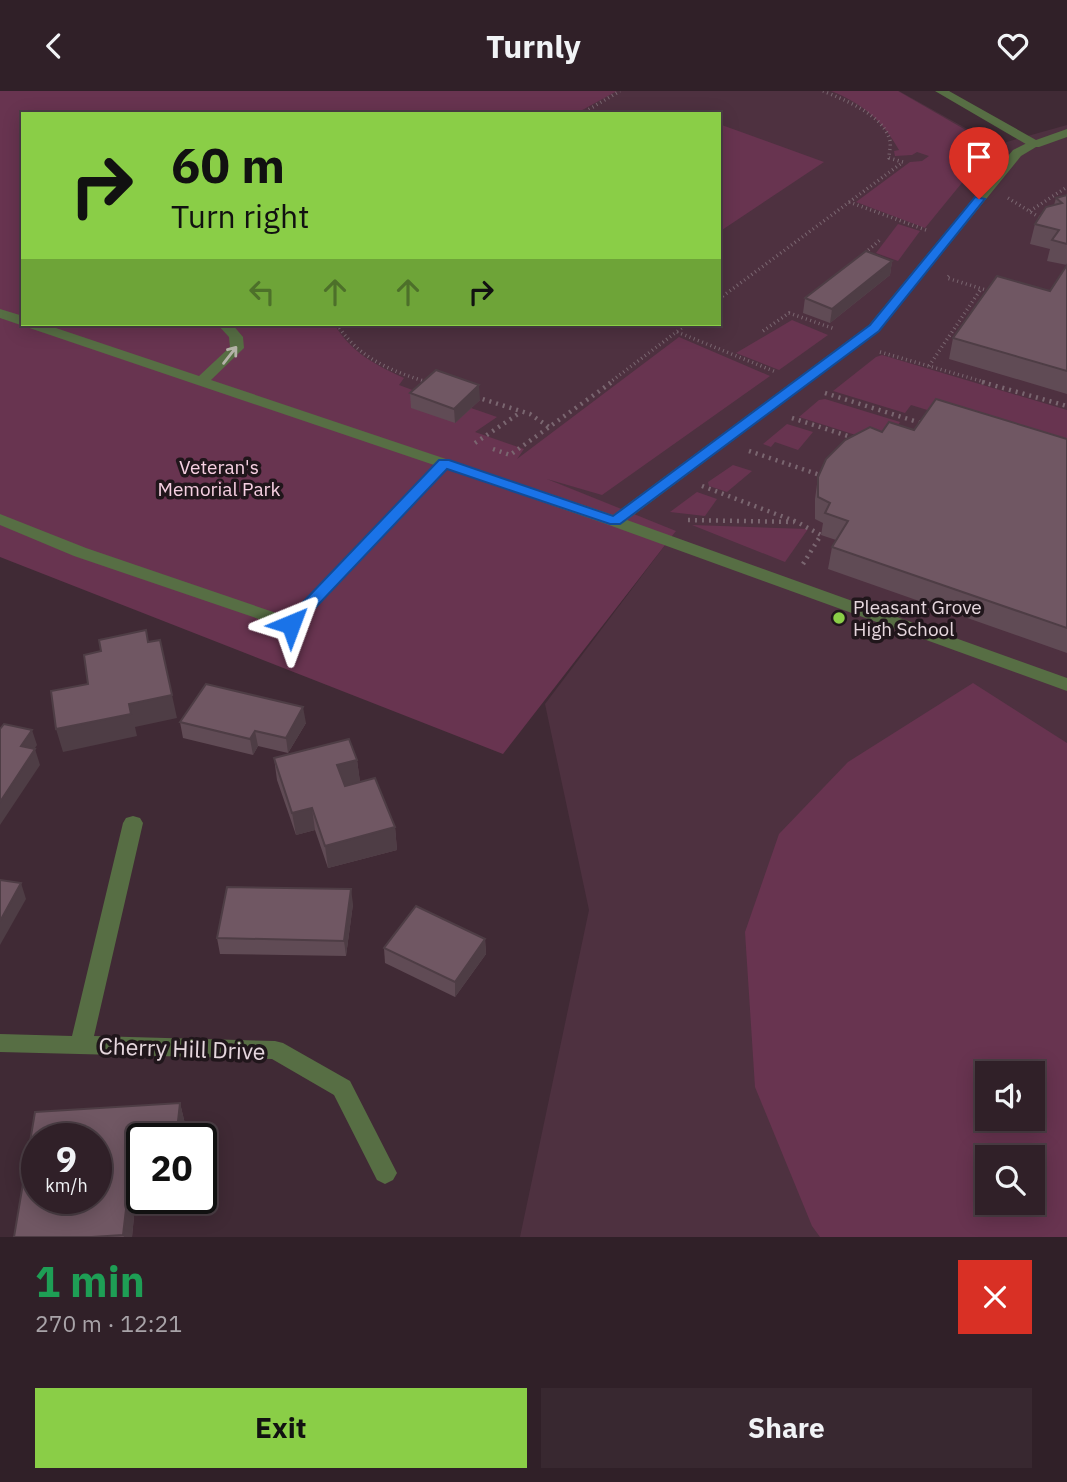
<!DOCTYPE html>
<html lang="en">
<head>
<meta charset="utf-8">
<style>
	body { margin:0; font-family:"IBM Plex Sans",sans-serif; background:#382830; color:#f1f3f6; height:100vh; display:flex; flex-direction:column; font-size:26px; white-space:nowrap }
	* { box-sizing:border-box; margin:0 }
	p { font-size:23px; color:#a8a3a8 }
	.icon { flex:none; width:38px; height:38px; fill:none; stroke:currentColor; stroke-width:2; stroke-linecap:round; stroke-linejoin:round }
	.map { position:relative; height:1146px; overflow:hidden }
	.sheet { display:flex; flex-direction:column; background:#302028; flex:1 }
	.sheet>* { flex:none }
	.guide { position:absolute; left:21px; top:21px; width:700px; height:214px; border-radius:0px; box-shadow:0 4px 18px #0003,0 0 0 2px #4b3e45; background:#8ace47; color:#111; overflow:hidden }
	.buttons { position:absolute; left:975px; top:970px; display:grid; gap:14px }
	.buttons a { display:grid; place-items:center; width:70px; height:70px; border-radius:0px; background:#302028; box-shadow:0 4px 18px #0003,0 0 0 2px #4b3e45; font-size:35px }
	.speed { position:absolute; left:21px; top:1032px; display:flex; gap:14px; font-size:35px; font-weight:700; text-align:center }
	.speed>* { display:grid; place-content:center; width:91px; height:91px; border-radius:50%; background:#302028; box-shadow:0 4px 18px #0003,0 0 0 2px #4b3e45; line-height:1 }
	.speed small { font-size:18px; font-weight:400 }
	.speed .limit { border:4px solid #111; border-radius:10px; background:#fff; color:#111 }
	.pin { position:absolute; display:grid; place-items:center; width:60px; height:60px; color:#fff; margin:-72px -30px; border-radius:50% 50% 50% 0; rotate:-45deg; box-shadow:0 0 7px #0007 }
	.pin .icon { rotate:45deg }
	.me { position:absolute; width:77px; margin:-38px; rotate:44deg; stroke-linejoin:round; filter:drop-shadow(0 0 5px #0008) }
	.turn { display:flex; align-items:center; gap:24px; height:147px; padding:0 35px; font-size:32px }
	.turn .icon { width:91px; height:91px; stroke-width:2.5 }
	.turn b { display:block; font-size:49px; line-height:60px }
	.lanes { display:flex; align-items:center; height:66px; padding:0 35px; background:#0003; justify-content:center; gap:35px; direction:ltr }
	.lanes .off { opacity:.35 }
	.round { display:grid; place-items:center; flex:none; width:74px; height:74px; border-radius:0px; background:#382830 }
	.summary { display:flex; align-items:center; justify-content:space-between; height:119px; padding:0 35px }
	h1 { font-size:42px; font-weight:700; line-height:52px; color:#1e9e55 }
	.action { display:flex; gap:14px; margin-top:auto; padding:14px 35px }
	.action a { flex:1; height:80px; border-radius:0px; background:#8ace47; color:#111; font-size:28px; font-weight:700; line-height:80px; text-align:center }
	.action a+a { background:#382830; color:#f1f3f6 }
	header { display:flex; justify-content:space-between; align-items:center; height:91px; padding:0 35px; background:#302028; font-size:32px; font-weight:700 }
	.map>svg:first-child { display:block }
	.built { fill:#4e3140; fill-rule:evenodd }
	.green { fill:#683450; fill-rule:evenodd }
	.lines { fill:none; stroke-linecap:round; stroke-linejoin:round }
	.path-far1 { stroke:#7a6670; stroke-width:3.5; stroke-dasharray:1 3.5; stroke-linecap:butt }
	.path { stroke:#7a6670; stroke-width:4.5; stroke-dasharray:2 5; stroke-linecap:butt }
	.lane { fill:#576e44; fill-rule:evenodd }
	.street { fill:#576e44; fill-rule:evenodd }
	.wall { fill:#604b55 }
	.shaded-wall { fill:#4e3d45 }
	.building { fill:#705763; stroke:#4e3d45; stroke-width:2; fill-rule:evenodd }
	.oneway { stroke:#b4b2a8 }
	.route { fill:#1a73e8; stroke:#114b97; stroke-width:2 }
	.poi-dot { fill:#8ace47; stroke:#20161b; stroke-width:2.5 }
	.labels { text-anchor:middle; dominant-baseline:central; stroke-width:7; stroke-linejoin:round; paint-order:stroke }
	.park-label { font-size:19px; fill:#f6d0e2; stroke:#20161b }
	.poi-label { font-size:19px; fill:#e6d7de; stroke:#20161b; text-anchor:start }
	.near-street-label { font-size:23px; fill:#e6d7de; stroke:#20161b }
</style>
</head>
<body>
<header><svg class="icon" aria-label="back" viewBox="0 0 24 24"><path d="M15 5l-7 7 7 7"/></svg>Turnly<svg class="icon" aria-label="heart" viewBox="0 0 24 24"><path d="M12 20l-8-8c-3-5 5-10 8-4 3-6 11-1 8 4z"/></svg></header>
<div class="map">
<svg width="1067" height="1146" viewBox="0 0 1067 1146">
	<rect width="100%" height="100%" fill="#402a35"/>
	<path class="built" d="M212 0H899L996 54 1067 34V1146H520L589 819 545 613 675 441 512 374 523 358 377 309 267 233H719V23H257ZM987 982H1032V1027H987ZM987 1066H1032V1111H987Z"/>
	<g class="green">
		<path d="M0 0H617L575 23H23V233H334C351 261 375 274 404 287L399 294 426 304 455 332 471 317 497 326 475 341 524 358 517 368 679 246 770 285 602 404 547 388 676 440 503 663 0 466Z"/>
		<path d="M831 0H898L983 49 977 64 983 66 925 137 856 111 910 71 922 70 929 65 917 61 912 64 895 65 894 60 899 59C883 30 862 12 831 0Z"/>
		<polygon points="719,33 824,71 719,141"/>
		<polygon points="898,133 920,140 898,170 876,162"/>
		<polygon points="792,229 828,244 779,279 736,262"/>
		<polygon points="882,264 1067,319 1067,356 1064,361 911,314 905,322 833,300 876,266"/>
		<polygon points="825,308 900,331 889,348 862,346 799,326 819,309"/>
		<polygon points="787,333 813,341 798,359 775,351 771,356 763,353"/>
		<polygon points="733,374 752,380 727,401 709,395 708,391"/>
		<polygon points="697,401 717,408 705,425 670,421"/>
		<polygon points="692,434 808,438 785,471"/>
		<path d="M973 592 1067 652V1146H820L812 1135 755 996 745 841 779 743 848 671ZM987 982H1032V1027H987ZM987 1066H1032V1111H987Z"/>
	</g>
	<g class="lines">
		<g class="path-far1">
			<polyline points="581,23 620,0"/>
			<polyline points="1008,107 1042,128"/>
			<polyline points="849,111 926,139"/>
			<polyline points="1030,120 1067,96"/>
			<polyline points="865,162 881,148"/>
			<polyline points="949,185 947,187 989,200"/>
			<path d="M719 208 903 71 889 67C889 62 891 55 890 50 884 24 845 9 823 0"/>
			<path d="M337 233C358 267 391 280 427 291"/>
			<polyline points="763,240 789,222 835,238"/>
			<polyline points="677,241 776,281"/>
			<polyline points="880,261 988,292"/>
			<polyline points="929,275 981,198"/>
			<polyline points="609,292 687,233"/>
		</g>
		<g class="path">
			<polyline points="982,291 1067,315"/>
			<polyline points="825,302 924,333"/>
			<polyline points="476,306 530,323 549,336"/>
			<polyline points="792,327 854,347"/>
			<polyline points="475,352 521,321"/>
			<polyline points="493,358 510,364 612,291"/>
			<polyline points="749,360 823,385"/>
			<polyline points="702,395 797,431 821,444 803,473"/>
			<polyline points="688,429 794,431"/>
		</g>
		<polygon class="lane" points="1031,50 1041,53 1021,65 879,240 627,429 1067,587 1067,600 609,434 447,378 297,537 291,539 74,465 0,434 0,423 86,457 288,526 434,374 0,227 0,218 23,225 23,233 44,233 199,285 230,256 229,246 217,233 232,233 243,246 244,257 211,289 613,424 869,234 1013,59"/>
		<g class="street">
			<polygon points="935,0 949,0 1036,49 1067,38 1067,46 1039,56 1031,56"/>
			<polygon points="133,725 140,727 143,732 94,945 275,950 283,952 350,990 397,1082 393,1089 385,1093 377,1089 334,1004 272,968 0,961 0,943 72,945 123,732 126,727"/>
		</g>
	</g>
	<g class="wall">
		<polygon points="1067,104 1067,303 949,268 953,247 1050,200 1067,174 1047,170 1050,158 1030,153 1035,133 1054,114 1056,107"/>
		<polygon points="892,170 890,184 830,232 803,222 805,207"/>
		<polygon points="410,302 480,309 455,332 411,317"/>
		<polygon points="914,339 1067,348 1067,562 828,478 832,456 836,449 821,444 823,432 815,428 815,408 818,386 882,341"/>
		<polygon points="180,631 306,632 288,662 258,655 253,664 183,647"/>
		<polygon points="274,667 357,669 360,691 395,736 397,759 328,777 315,739 296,744 277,689"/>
		<polygon points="353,813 346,865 220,863 217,847"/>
		<polygon points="485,848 486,863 455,906 385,872 384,857"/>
		<polygon points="180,1012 185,1033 184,1048 142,1048 142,1105 136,1105 132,1146 14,1146"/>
	</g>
	<g class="shaded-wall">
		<polygon points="892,170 890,184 830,232 832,218"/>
		<polygon points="479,294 480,309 455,332 454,318"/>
		<polygon points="172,604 177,627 135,636 137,645 63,661 56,638 129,613"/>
		<polygon points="303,616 306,632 288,662 286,647"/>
		<polygon points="32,639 37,654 26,671 21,655"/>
		<polygon points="255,640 258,655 253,664 250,648"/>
		<polygon points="35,658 40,674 0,734 0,711"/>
		<polygon points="357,669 360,691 339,696 337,674"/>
		<polygon points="312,717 315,739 296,744 292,722"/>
		<polygon points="395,736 397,759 328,777 325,755"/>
		<polygon points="21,792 26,808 0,854 0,830"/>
		<polygon points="351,798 353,813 346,865 344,850"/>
		<polygon points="485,848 486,863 455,906 455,891"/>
		<polygon points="180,1012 185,1033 184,1048 176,1048"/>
		<polygon points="130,1084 136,1105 132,1146 124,1146 123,1144"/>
	</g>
	<g class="building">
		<polygon points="1067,104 1067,153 1052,149 1059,139 1035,133 1046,116 1062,112 1056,107"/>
		<polygon points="866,160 892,170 832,218 805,207"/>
		<polygon points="1067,174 1067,280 953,247 997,185 1050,200"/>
		<polygon points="436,279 479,294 454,318 410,302"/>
		<polygon points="936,308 1067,348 1067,537 832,456 848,430 825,422 830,412 818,406 818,386 826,368 845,349 870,336 882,341 889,331 914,339"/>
		<polygon points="146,539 148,551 160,549 172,604 129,613 131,623 56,638 51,600 88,593 84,564 101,560 99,549"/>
		<polygon points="206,593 303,616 286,647 255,640 250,648 180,631"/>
		<polygon points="4,633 32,639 21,655 35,658 0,711 0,638"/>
		<polygon points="349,648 357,669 337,674 345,695 375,687 395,736 325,755 312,717 292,722 274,667"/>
		<polygon points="0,789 21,792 0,830"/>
		<polygon points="227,796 351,798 344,850 217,847"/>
		<polygon points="416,815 485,848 455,891 384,857"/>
		<path d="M180 1012 176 1048H142V1083L130 1084 123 1144 92 1146H14L35 1021ZM37 1048H96V1108H37Z"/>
	</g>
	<defs><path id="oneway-shaft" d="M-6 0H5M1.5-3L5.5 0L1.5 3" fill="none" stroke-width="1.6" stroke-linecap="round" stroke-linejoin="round" transform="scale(1.75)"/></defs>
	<use class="oneway" href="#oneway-shaft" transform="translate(230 264) rotate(-52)"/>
	<polygon class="route" points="975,106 985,108 879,240 620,433 610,433 447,378 297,536 286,536 283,533 286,529 439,369 449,369 613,425 870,234"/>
	<circle class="poi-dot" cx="839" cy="527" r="7"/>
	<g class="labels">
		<g class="park-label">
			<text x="219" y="376">Veteran's<tspan x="219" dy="22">Memorial Park</tspan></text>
		</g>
		<g class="poi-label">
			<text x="853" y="516">Pleasant Grove<tspan x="853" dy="22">High School</tspan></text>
		</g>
		<g class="near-street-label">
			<text transform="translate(182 957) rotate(2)">Cherry Hill Drive</text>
		</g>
	</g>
</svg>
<div class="buttons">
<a><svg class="icon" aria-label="sound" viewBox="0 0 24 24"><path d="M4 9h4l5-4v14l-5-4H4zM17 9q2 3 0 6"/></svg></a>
<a><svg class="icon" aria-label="search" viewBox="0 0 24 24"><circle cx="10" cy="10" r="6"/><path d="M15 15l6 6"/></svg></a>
</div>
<div class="speed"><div>9<small>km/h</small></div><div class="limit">20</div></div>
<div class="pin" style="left:979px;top:108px;background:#d93025"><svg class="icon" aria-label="arrive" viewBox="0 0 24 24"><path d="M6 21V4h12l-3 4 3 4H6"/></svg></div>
<svg class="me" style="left:291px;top:533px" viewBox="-20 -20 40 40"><path d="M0-17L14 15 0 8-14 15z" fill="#1a73e8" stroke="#fff" stroke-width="4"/></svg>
<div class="guide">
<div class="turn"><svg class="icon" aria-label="right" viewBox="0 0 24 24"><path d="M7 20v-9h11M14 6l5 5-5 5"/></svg><div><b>60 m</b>Turn right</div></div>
<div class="lanes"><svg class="icon off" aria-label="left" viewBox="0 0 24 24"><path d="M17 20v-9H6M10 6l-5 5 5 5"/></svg><svg class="icon off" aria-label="ahead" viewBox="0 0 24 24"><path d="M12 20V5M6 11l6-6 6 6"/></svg><svg class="icon off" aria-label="ahead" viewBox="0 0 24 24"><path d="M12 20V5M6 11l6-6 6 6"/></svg><svg class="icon" aria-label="right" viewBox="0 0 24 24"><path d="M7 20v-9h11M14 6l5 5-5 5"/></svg></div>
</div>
</div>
<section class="sheet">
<div class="summary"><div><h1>1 min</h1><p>270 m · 12:21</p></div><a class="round" style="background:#d93025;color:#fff"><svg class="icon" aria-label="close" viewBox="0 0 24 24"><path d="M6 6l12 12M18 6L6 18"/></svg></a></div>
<div class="action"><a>Exit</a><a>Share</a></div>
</section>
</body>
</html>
